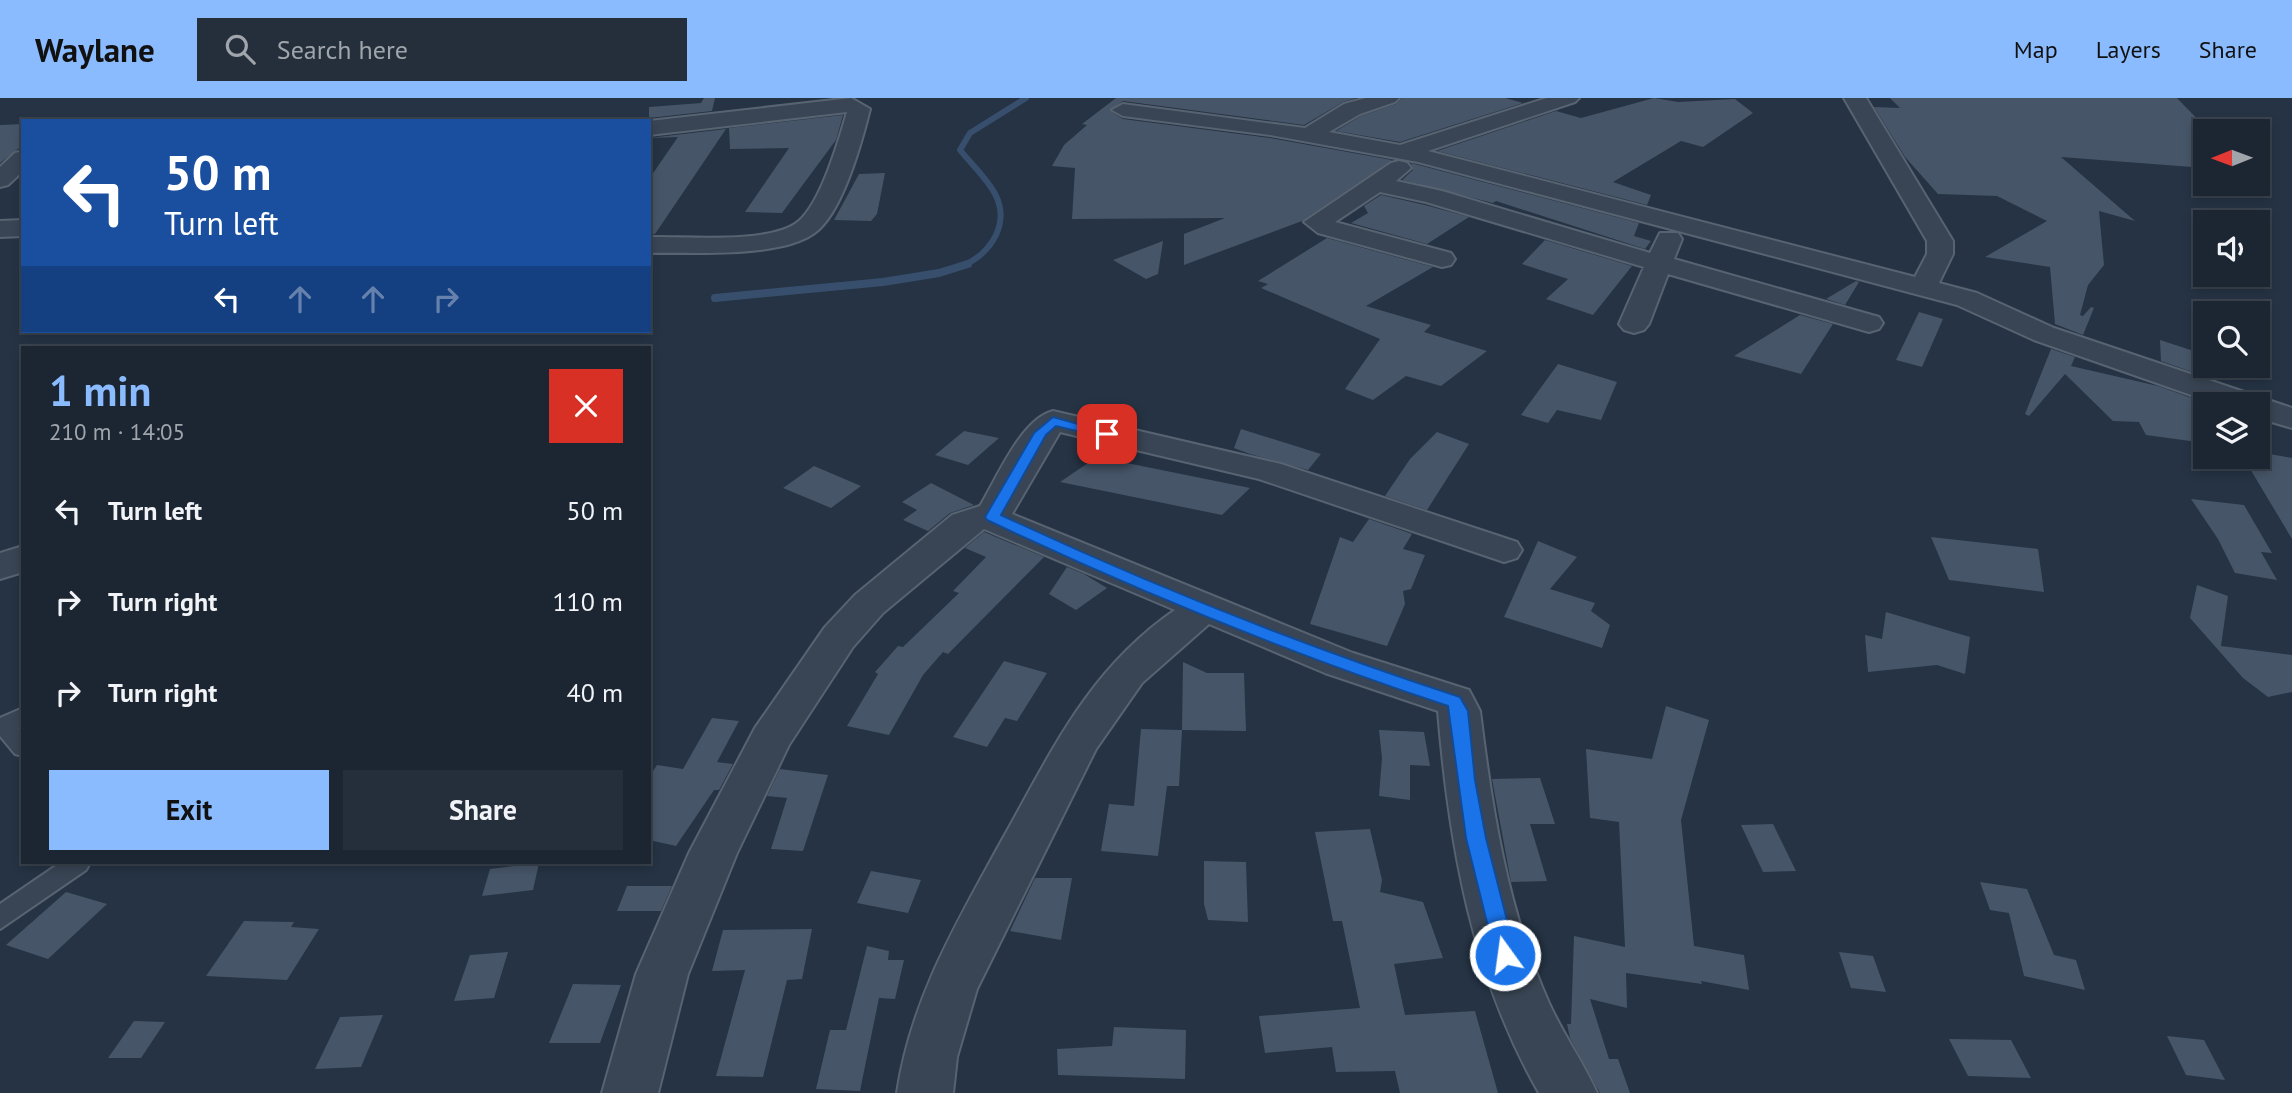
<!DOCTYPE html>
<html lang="en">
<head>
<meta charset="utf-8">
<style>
	body { margin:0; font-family:"PT Sans",sans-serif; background:#252e3b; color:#f1f3f6; height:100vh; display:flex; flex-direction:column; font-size:26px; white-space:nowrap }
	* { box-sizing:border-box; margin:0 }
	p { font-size:23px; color:#a0a5ac }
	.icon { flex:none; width:38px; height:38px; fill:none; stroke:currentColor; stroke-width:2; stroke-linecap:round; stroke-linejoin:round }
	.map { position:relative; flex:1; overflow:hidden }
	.panel { position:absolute; left:21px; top:248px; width:630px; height:518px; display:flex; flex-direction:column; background:#1c2633; border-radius:0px; box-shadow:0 4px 10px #0003,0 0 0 2px #3a434e }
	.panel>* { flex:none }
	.top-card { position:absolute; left:21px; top:21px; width:630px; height:214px; border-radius:0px; box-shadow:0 4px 10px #0003,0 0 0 2px #3a434e; background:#1a4fa0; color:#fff; overflow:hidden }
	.needle { width:46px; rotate:269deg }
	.tools { position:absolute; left:2193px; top:21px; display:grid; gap:14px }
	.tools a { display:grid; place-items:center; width:77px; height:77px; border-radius:0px; background:#1c2633; box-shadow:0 4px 10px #0003,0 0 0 2px #3a434e; font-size:35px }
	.pin { position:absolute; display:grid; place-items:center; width:60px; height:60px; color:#fff; margin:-30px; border-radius:14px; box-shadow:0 4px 10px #0006 }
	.me { position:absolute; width:77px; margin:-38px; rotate:346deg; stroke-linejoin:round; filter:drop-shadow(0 0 5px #0008) }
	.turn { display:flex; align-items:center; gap:24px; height:147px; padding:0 28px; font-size:32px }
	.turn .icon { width:91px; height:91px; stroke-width:2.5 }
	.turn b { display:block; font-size:49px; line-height:60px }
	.lanes { display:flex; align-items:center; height:66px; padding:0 28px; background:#0003; justify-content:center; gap:35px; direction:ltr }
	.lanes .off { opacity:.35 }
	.round { display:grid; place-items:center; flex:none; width:74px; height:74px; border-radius:0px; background:#252e3b }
	.summary { display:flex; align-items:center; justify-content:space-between; height:119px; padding:0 28px }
	h1 { font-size:42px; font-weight:700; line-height:52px; color:#8abbff }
	.action { display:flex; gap:14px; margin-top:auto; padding:14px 28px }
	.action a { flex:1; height:80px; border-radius:0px; background:#8abbff; color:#111; font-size:28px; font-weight:700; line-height:80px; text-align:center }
	.action a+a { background:#252e3b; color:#f1f3f6 }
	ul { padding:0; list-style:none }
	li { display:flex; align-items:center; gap:21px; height:91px; padding:0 28px }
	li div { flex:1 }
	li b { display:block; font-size:26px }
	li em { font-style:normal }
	header { display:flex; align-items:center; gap:42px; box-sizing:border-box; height:98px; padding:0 35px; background:#8abbff; color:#111 }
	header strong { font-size:33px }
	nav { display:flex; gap:38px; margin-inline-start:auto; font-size:24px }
	.search { width:490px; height:63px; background:#252e3b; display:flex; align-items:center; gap:18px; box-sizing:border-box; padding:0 24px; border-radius:0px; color:#a0a5ac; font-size:26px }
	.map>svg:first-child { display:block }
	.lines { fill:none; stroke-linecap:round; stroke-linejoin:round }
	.stream-far1 { stroke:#374f6c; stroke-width:6 }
	.stream { stroke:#374f6c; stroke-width:8 }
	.building { fill:#465568 }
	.service-casing { stroke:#586371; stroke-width:4 }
	.minor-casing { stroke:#586371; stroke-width:4 }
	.service { fill:#394554; fill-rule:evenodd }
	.minor { fill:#394554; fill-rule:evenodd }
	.route { fill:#1a73e8; stroke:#114b97; stroke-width:2 }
</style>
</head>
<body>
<header>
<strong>Waylane</strong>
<div class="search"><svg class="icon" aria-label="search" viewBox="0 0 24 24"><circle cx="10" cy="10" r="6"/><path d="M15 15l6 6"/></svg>Search here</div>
<nav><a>Map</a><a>Layers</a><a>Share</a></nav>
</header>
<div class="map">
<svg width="2292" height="995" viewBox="0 0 2292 995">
	<rect width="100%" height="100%" fill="#253344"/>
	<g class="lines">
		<path class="stream-far1" d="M964 167C978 161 989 151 996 137 1013 101 980 77 960 52L970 35 1026 0"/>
		<polyline class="stream" points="715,200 883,184 939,175 968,166"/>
	</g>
	<g class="building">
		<polygon points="704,0 715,0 712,13 649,20 649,9 701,5"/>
		<polygon points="1116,0 1356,0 1343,4 1304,27 1123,3 1110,13 1123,21 1270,40 1392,62 1302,123 1184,167 1184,136 1225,120 1072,121 1075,70 1052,68 1064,47 1087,27 1082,26"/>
		<polygon points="1402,0 1505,0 1523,5 1400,44 1336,33 1361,18 1396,6"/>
		<polygon points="1654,0 1678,4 1735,1 1753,15 1703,49 1681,43 1613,84 1651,97 1647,107 1437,53 1556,13 1581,20"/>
		<polygon points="1890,0 2177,0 2205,29 2205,70 2061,59 2135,123 2099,113 2104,167 2088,187 2080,217 2083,218 2091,209 2094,210 2083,237 2055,226 2050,169 1985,159 2047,123 1997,98 1938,96 1905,59 1874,9 1900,10"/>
		<polygon points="843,17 836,42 782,115 745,114 789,50 730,51 729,30"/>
		<polygon points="23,26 23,47 0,65 0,27"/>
		<polygon points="726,31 655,136 649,136 649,81 678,39 649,40"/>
		<polygon points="1411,65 1639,125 1634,138 1651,143 1645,151 1496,103 1493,105 1402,82 1413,72"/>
		<polygon points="885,75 877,116 871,123 834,122 859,76"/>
		<polygon points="1381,97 1425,107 1469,119 1427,146 1351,125 1368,115 1364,108"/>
		<polygon points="1327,140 1433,169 1366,208 1431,227 1424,234 1487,253 1441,288 1406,278 1373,302 1345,291 1380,241 1261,190 1268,186 1258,183"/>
		<polygon points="1545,142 1632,168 1593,217 1546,201 1568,181 1522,166"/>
		<polygon points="1163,143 1158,176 1146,181 1113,162"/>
		<polygon points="1856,183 1859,184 1845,207 1826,201"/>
		<polygon points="1919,214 1943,221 1922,269 1896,262"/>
		<polygon points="1800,217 1833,226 1801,276 1734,258"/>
		<polygon points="2160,242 2203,256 2201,277 2161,263"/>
		<polygon points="2051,251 2075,259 2071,268 2158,288 2197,302 2195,324 2205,345 2146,337 2139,324 2113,323 2065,276 2029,318 2025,316"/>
		<polygon points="1558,266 1617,284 1601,322 1557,312 1548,325 1521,317"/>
		<polygon points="1241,331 1321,356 1308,372 1250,356 1234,350"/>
		<polygon points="964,333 999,340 968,367 935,357"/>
		<polygon points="1437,334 1469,346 1427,412 1385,398 1410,361"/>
		<polygon points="2258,354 2292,360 2292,441 2243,359 2258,359"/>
		<polygon points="1097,359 1201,380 1250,390 1222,417 1060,384"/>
		<polygon points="814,368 861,388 831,410 783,390"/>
		<polygon points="931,385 974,407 950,415 928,433 903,422 917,412 902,404"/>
		<polygon points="2191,401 2244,407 2272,455 2261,454 2277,482 2235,475 2218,441"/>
		<polygon points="1369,421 1412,436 1403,451 1425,457 1411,491 1403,493 1405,506 1387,548 1310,526 1340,439 1353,444"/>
		<polygon points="984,434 1044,459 948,556 943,554 923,577 889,637 847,628 878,576 875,574 898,548 903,549 959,495 953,493 986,459 965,450"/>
		<polygon points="1931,439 2038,451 2044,494 1949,482"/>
		<polygon points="1538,443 1577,459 1550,491 1595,505 1591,513 1610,527 1602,550 1504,519"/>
		<polygon points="1067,469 1084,476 1107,490 1076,512 1049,496"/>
		<polygon points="2197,487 2228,498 2221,548 2292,557 2292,594 2268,599 2243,580 2190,520"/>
		<polygon points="1886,514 1970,539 1965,576 1937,567 1868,574 1865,537 1882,541"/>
		<polygon points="1004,563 1047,575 1017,623 1005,620 987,649 953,639"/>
		<polygon points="1183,564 1207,575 1244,575 1246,633 1182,632"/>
		<polygon points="1666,608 1709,622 1681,722 1694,848 1744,857 1749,892 1701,883 1702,886 1626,875 1627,910 1590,901 1609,961 1618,961 1630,995 1600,995 1570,940 1567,926 1571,926 1574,838 1625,849 1619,724 1590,720 1586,651 1652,661"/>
		<polygon points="712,620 739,623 717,664 733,666 719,692 714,692 676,748 649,742 649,679 657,667 683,671"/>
		<polygon points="1141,631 1182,632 1179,688 1167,688 1158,758 1101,753 1109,706 1134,708"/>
		<polygon points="1379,632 1424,634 1430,668 1410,667 1410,702 1379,698 1382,660"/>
		<polygon points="780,671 828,677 803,753 771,751 787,700 767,698"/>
		<polygon points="1540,680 1555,726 1530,726 1547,783 1511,784 1492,681"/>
		<polygon points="1773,726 1796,773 1763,774 1741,727"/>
		<polygon points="1370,731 1382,782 1380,794 1423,804 1443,860 1394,866 1405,917 1475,913 1498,995 1400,995 1395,973 1336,974 1332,949 1265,955 1259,918 1360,910 1342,823 1333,823 1315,734"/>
		<polygon points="1204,763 1246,764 1248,824 1208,822 1204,806"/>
		<polygon points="539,765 533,792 482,798 490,771"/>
		<polygon points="871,773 921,782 908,815 857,805"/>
		<polygon points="1035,780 1072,780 1061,842 1010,833"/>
		<polygon points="1980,784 2027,791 2054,857 2076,862 2085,892 2024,878 2009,815 1990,812"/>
		<polygon points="627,788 672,788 661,813 617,813"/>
		<polygon points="66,794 107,806 48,861 6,847"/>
		<polygon points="244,823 294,824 291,829 319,831 287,882 206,878"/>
		<polygon points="812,831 802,881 787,882 763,979 716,978 745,872 712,873 723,832"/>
		<polygon points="867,848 889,853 888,862 904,862 895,901 879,900 860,993 816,991 830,932 846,932"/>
		<polygon points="508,854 494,900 454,903 470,857"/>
		<polygon points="1839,854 1873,858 1886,894 1851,890"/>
		<polygon points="573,886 621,887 600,945 549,945"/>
		<polygon points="383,917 361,969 315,971 340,919"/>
		<polygon points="134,923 165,924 141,960 108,960"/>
		<polygon points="1114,929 1186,932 1185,981 1058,977 1057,951 1112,948"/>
		<polygon points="2167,938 2204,942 2225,982 2186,977"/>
		<polygon points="1949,941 2011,942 2031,980 1968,978"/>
	</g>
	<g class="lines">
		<defs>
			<g id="service">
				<polygon points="23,610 23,628 18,630 23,635 23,658 15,656 0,638 0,620"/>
				<polygon points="60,765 90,765 86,772 0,831 0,806"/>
			</g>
			<g id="minor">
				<path d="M851 0 870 11C862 43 842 118 813 136 778 160 692 154 649 155V139C687 138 763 146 795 126 820 110 839 41 847 14L649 37V23Z"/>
				<polygon points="1366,0 1399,0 1395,4 1360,16 1329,34 1400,47 1547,0 1579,0 1575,4 1428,53 1915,179 1927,156 1927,143 1844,0 1866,0 1953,143 1953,156 1939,185 1977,195 2054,230 2292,310 2292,330 2258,320 2258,306 2217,306 2034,242 1957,207 1418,64 1270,37 1123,18 1112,12 1123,6 1305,30 1344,6"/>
				<polygon points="23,53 23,73 8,87 0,89 0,69 15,55"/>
				<polygon points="1399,63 1407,65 1411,70 1396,83 1442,93 1650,155 1660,135 1678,135 1682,141 1674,161 1879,219 1883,225 1879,231 1869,234 1668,176 1649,226 1644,232 1634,235 1624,232 1619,226 1644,169 1426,104 1380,94 1335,124 1451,155 1455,161 1451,167 1442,169 1318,135 1304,124 1391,65"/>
				<polygon points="23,122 23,138 0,139 0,123"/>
				<path d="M1053 313 1281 366 1517 444 1522 452 1517 460 1504 464 1259 381 1060 334 1012 416 1353 555 1469 592 1480 613C1492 712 1508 814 1549 905 1563 936 1583 964 1597 995H1539C1472 878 1449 746 1438 613L1325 575 1209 526 1142 585 1096 651 977 891 957 959 953 995H897C911 901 957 824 1002 742 1052 653 1088 572 1175 512L984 431 883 515 853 549 789 647 737 755 688 876 658 995H602L636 876 689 755 755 630 825 529 855 497 952 417 980 408C997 380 1021 321 1053 313Z"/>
				<polygon points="23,448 23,474 0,481 0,455"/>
			</g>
		</defs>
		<use href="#service" class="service-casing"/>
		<use href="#minor" class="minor-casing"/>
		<use href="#service" class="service"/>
		<use href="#minor" class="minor"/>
	</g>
	<path class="route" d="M1053 319 1114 336 1107 340 1056 328 1046 337 1001 417C1150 487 1304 548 1460 599L1468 613 1475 682 1486 740 1516 857 1513 863 1505 866 1498 863 1495 857 1466 740 1448 608C1291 556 1137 493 987 422L985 419 1034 335Z"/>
</svg>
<div class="tools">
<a><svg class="needle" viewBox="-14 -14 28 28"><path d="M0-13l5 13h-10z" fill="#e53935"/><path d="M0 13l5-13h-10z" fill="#a0a5ac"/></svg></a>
<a><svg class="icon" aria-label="sound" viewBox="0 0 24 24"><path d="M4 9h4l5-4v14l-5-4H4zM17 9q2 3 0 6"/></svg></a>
<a><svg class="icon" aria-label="search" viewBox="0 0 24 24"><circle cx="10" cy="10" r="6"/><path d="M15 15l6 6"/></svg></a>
<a><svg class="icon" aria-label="layers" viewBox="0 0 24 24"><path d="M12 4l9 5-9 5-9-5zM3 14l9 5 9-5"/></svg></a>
</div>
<div class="pin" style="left:1107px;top:336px;background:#d93025"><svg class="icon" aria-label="arrive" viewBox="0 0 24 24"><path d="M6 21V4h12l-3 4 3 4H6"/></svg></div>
<svg class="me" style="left:1505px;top:857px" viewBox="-20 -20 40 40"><circle r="17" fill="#1a73e8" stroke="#fff" stroke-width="3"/><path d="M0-11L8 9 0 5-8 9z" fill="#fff"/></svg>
<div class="top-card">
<div class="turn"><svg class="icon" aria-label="left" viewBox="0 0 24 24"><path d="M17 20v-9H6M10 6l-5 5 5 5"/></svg><div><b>50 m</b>Turn left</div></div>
<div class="lanes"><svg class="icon" aria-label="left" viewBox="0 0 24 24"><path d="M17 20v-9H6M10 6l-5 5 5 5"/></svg><svg class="icon off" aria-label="ahead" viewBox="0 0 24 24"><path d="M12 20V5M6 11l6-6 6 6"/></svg><svg class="icon off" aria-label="ahead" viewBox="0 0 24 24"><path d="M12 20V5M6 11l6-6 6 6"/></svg><svg class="icon off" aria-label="right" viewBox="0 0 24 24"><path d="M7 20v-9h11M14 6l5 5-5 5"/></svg></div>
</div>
<section class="panel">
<div class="summary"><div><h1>1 min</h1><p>210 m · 14:05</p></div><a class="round" style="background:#d93025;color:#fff"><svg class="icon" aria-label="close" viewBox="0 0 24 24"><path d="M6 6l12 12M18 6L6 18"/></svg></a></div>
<ul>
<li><svg class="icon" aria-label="left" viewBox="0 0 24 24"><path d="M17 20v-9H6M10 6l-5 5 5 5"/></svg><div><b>Turn left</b></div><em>50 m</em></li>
<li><svg class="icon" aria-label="right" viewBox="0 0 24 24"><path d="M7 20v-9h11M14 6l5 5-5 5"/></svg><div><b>Turn right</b></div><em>110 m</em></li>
<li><svg class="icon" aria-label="right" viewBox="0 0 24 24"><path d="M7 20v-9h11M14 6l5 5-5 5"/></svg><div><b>Turn right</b></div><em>40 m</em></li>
</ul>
<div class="action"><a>Exit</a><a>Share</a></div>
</section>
</div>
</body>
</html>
